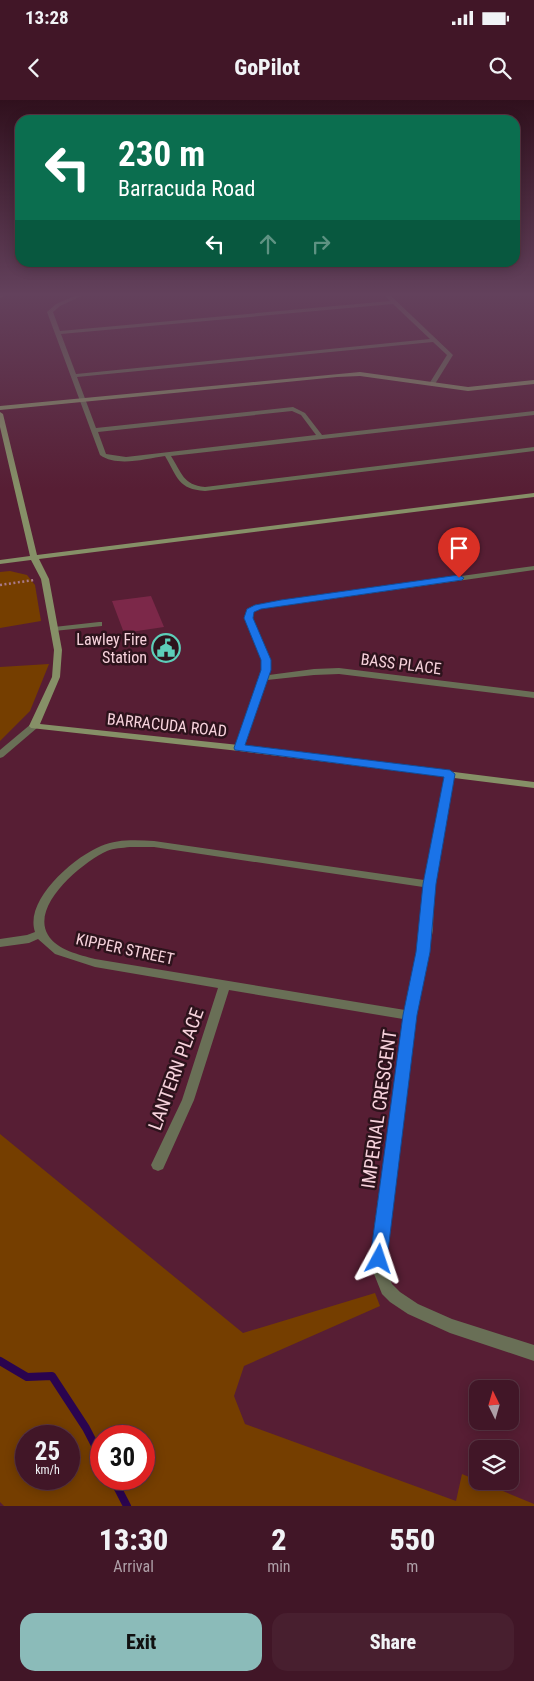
<!DOCTYPE html>
<html lang="en">
<head>
<meta charset="utf-8">
<style>
	body { margin:0; font-family:"Roboto Condensed",sans-serif; background:#481f2f; color:#f1f3f6; height:100vh; display:flex; flex-direction:column; font-size:19px; white-space:nowrap }
	* { box-sizing:border-box; margin:0 }
	p { font-size:16px; color:#ae9fa7 }
	.icon { flex:none; width:28px; height:28px; fill:none; stroke:currentColor; stroke-width:2; stroke-linecap:round; stroke-linejoin:round }
	.map { position:relative; height:1406px; overflow:hidden }
	.sheet { display:flex; flex-direction:column; background:#411627; flex:1 }
	.sheet>* { flex:none }
	.top-card { position:absolute; left:15px; top:15px; width:505px; height:152px; border-radius:15px; box-shadow:0 2px 12px #0003,0 0 0 1px #5a3544; background:#0b6e4f; color:#fff; overflow:hidden }
	.needle { width:32px; rotate:355deg }
	.tools { position:absolute; left:469px; top:1280px; display:grid; gap:10px }
	.tools a { display:grid; place-items:center; width:50px; height:50px; border-radius:10px; background:#411627; box-shadow:0 2px 12px #0003,0 0 0 1px #5a3544; font-size:25px }
	.speed { position:absolute; left:15px; top:1325px; display:flex; gap:10px; font-size:25px; font-weight:700; text-align:center }
	.speed>* { display:grid; place-content:center; width:65px; height:65px; border-radius:50%; background:#411627; box-shadow:0 2px 12px #0003,0 0 0 1px #5a3544; line-height:1 }
	.speed small { font-size:12px; font-weight:400 }
	.speed .limit { border:8px solid #d22; background:#fff; color:#111 }
	.pin { position:absolute; display:grid; place-items:center; width:42px; height:42px; color:#fff; margin:-51px -21px; border-radius:50% 50% 50% 0; rotate:-45deg; box-shadow:0 0 5px #0007 }
	.pin .icon { rotate:45deg }
	.me { position:absolute; width:55px; margin:-28px; rotate:5deg; stroke-linejoin:round; filter:drop-shadow(0 0 4px #0008) }
	.turn { display:flex; align-items:center; gap:18px; height:105px; padding:0 20px; font-size:22px }
	.turn .icon { width:65px; height:65px; stroke-width:2.5 }
	.turn b { display:block; font-size:35px; line-height:42px }
	.lanes { display:flex; align-items:center; height:48px; padding:0 20px; background:#0003; justify-content:center; gap:25px; direction:ltr }
	.lanes .off { opacity:.35 }
	.eta { display:flex; justify-content:space-evenly; align-items:center; height:85px; text-align:center }
	.eta b { font-size:30px; font-weight:800; line-height:35px }
	.action { display:flex; gap:10px; margin-top:auto; padding:10px 20px }
	.action a { flex:1; height:58px; border-radius:15px; background:#8bbbb9; color:#111; font-size:20px; font-weight:800; line-height:58px; text-align:center }
	.action a+a { background:#481f2f; color:#f1f3f6 }
	.status { display:flex; justify-content:space-between; align-items:center; height:35px; padding:0 25px; background:#411627; direction:ltr }
	.status svg { height:14px; fill:currentColor }
	header { display:flex; justify-content:space-between; align-items:center; height:65px; padding:0 20px; background:#411627; font-size:22px; font-weight:800 }
	.map>svg:first-child { display:block }
	.green { fill:#753e00; fill-rule:evenodd }
	.lines { fill:none; stroke-linecap:round; stroke-linejoin:round }
	.stream { stroke:#2a044f; stroke-width:8 }
	.building { fill:#7c2849 }
	.path { stroke:#a97a8a; stroke-width:2.5; stroke-dasharray:2 2.5; stroke-linecap:butt }
	.lane { fill:#696f56; fill-rule:evenodd }
	.street { fill:#696f56; fill-rule:evenodd }
	.secondary { fill:#869067; fill-rule:evenodd }
	.route { fill:#1a73e8; stroke:#114b97 }
	.labels { text-anchor:middle; dominant-baseline:central; stroke-width:5; stroke-linejoin:round; paint-order:stroke }
	.poi-label { font-size:16px; fill:#f7d2dc; stroke:#2d131c; text-anchor:end }
	.street-label { font-size:16px; fill:#f7d2dc; stroke:#2d131c }
	.near-street-label { font-size:19px; fill:#f7d2dc; stroke:#2d131c }
</style>
</head>
<body>
<div class="status"><b>13:28</b><svg viewBox="0 0 49 12"><path d="M0 12V9h3v3zM5 12V6h3v6zM10 12V3h3v9zM15 12V0h3v12zM26 1h20v11H26zM47 4h2v5h-2z"/></svg></div>
<header><svg class="icon" aria-label="back" viewBox="0 0 24 24"><path d="M15 5l-7 7 7 7"/></svg>GoPilot<svg class="icon" aria-label="search" viewBox="0 0 24 24"><circle cx="10" cy="10" r="6"/><path d="M15 15l6 6"/></svg></header>
<div class="map">
<svg width="534" height="1406" viewBox="0 0 534 1406">
	<rect width="100%" height="100%" fill="#571e34"/>
	<g class="green">
		<polygon points="10,471 27,475 35,485 41,521 0,528 0,472"/>
		<polygon points="49,564 30,611 0,641 0,567"/>
		<path d="M0 1034 243 1233 375 1193 380 1206 244 1266 234 1296 245 1324 456 1401 462 1374 534 1404V1406H4L0 1402ZM69 1336V1379H26V1336ZM101 1336H144V1379H101Z"/>
	</g>
	<g class="lines">
		<g class="stream">
			<polyline points="0,1261 27,1277 52,1276 86,1328 101,1357"/>
			<polyline points="113,1379 127,1406"/>
		</g>
	</g>
	<polygon class="building" points="151,496 164,527 124,533 112,501"/>
	<g class="lines">
		<polyline class="path" points="0,485 34,480"/>
		<polygon class="lane" points="99,522 102,522 102,526 54,531 50,529 54,527"/>
		<g class="street">
			<path d="M82 193H88L60 206 53 212 60 231 390 201 382 193H388L453 255 435 284 432 286 429 284 447 255 433 242 77 277 96 328 293 307 305 313 322 335 534 311V315L171 356C182 373 183 385 205 387L534 347V351L205 391C178 389 178 378 165 356 145 359 117 367 100 355L47 212 56 204ZM393 204 430 239 76 274 61 234ZM292 311 301 315 316 335 126 357 106 354 98 332Z"/>
			<polygon points="534,466 534,470 260,509 254,512 252,518 270,561 269,575 314,569 339,568 534,592 534,598 339,574 314,575 267,580 244,648 239,651 234,648 262,570 262,561 244,518 247,509 255,505 281,501"/>
			<polygon points="34,623 39,626 37,628 3,657 0,658 0,650 31,624"/>
			<path d="M450 671 455 674 434 784 433 830 416 915 388 1129 386 1169 392 1184 400 1192 418 1204 452 1219 534 1245V1261L450 1233 408 1214 390 1202 382 1194 372 1169 374 1129 403 919 229 890 194 1000 163 1069 158 1071 153 1069 151 1065 182 1000 218 888 95 867 55 854 38 839 29 843 0 847V839L27 835 35 832C24 800 74 757 101 746 117 739 136 740 154 741L424 780 445 674ZM130 747H154L423 787 421 830 405 910 95 859C80 855 57 850 48 835 30 805 83 762 107 751 114 748 122 748 130 747Z"/>
		</g>
		<g class="secondary">
			<polygon points="4,193 10,193 0,198 0,194"/>
			<polygon points="360,272 468,287 534,280 534,284 468,291 360,276 337,277 0,310 0,306"/>
			<polygon points="0,312 3,314 37,455 534,393 534,397 39,459 49,479 62,550 60,577 40,624 239,645 534,682 534,688 239,651 31,628 29,626 52,577 54,550 41,479 31,460 0,464 0,460 30,456 0,327"/>
		</g>
	</g>
	<linearGradient id="sky" x2="0" y2="1"><stop stop-color="#30101d"/><stop offset="0.5" stop-color="#63415c"/><stop offset="1" stop-color="#63415c" stop-opacity="0"/></linearGradient>
	<rect width="534" height="389" fill="url(#sky)"/>
	<polygon class="route" points="459,475 464,478 462,480 261,509 254,512 253,518 271,560 271,570 245,645 450,670 455,674 436,784 430,852 417,915 387,1159 384,1164 379,1166 373,1164 370,1159 403,915 416,852 423,784 444,677 235,650 234,648 261,570 261,560 244,518 247,509 255,505 281,500"/>
	<defs>
		<symbol id="civic-ring" viewBox="-11 -11 22 22"><circle r="9.5" fill="#2d131c" stroke="#5dceb9" stroke-width="1.5"/><path d="M-.6-6.5H3V-4.5H.6V-3L4-1V1h2V6H-6V1h2V-1L-.6-3ZM-1.2 2.5V6h2.4V2.5Z" fill="#5dceb9"/></symbol>
	</defs>
	<g fill-rule="evenodd">
		<use href="#civic-ring" x="150" y="532" width="32" height="32"/>
	</g>
	<g class="labels">
		<g class="poi-label">
			<text x="147" y="539">Lawley Fire<tspan x="147" dy="18">Station</tspan></text>
		</g>
		<g class="street-label">
			<text transform="translate(401 564) rotate(7)">BASS PLACE</text>
			<text transform="translate(167 625) rotate(6)">BARRACUDA ROAD</text>
			<text transform="translate(125 849) rotate(12)">KIPPER STREET</text>
		</g>
		<g class="near-street-label">
			<text transform="translate(176 969) rotate(-70)">LANTERN PLACE</text>
			<text transform="translate(379 1009) rotate(-82)">IMPERIAL CRESCENT</text>
		</g>
	</g>
</svg>
<div class="tools">
<a><svg class="needle" viewBox="-14 -14 28 28"><path d="M0-13l5 13h-10z" fill="#e53935"/><path d="M0 13l5-13h-10z" fill="#ae9fa7"/></svg></a>
<a><svg class="icon" aria-label="layers" viewBox="0 0 24 24"><path d="M12 4l9 5-9 5-9-5zM3 14l9 5 9-5"/></svg></a>
</div>
<div class="speed"><div>25<small>km/h</small></div><div class="limit">30</div></div>
<div class="pin" style="left:459px;top:478px;background:#d93025"><svg class="icon" aria-label="arrive" viewBox="0 0 24 24"><path d="M6 21V4h12l-3 4 3 4H6"/></svg></div>
<svg class="me" style="left:379px;top:1159px" viewBox="-20 -20 40 40"><path d="M0-17L14 15 0 8-14 15z" fill="#1a73e8" stroke="#fff" stroke-width="4"/></svg>
<div class="top-card">
<div class="turn"><svg class="icon" aria-label="left" viewBox="0 0 24 24"><path d="M17 20v-9H6M10 6l-5 5 5 5"/></svg><div><b>230 m</b>Barracuda Road</div></div>
<div class="lanes"><svg class="icon" aria-label="left" viewBox="0 0 24 24"><path d="M17 20v-9H6M10 6l-5 5 5 5"/></svg><svg class="icon off" aria-label="ahead" viewBox="0 0 24 24"><path d="M12 20V5M6 11l6-6 6 6"/></svg><svg class="icon off" aria-label="right" viewBox="0 0 24 24"><path d="M7 20v-9h11M14 6l5 5-5 5"/></svg></div>
</div>
</div>
<section class="sheet">
<div class="eta">
<div><b>13:30</b><p>Arrival</p></div>
<div><b>2</b><p>min</p></div>
<div><b>550</b><p>m</p></div>
</div>
<div class="action"><a>Exit</a><a>Share</a></div>
</section>
</body>
</html>
